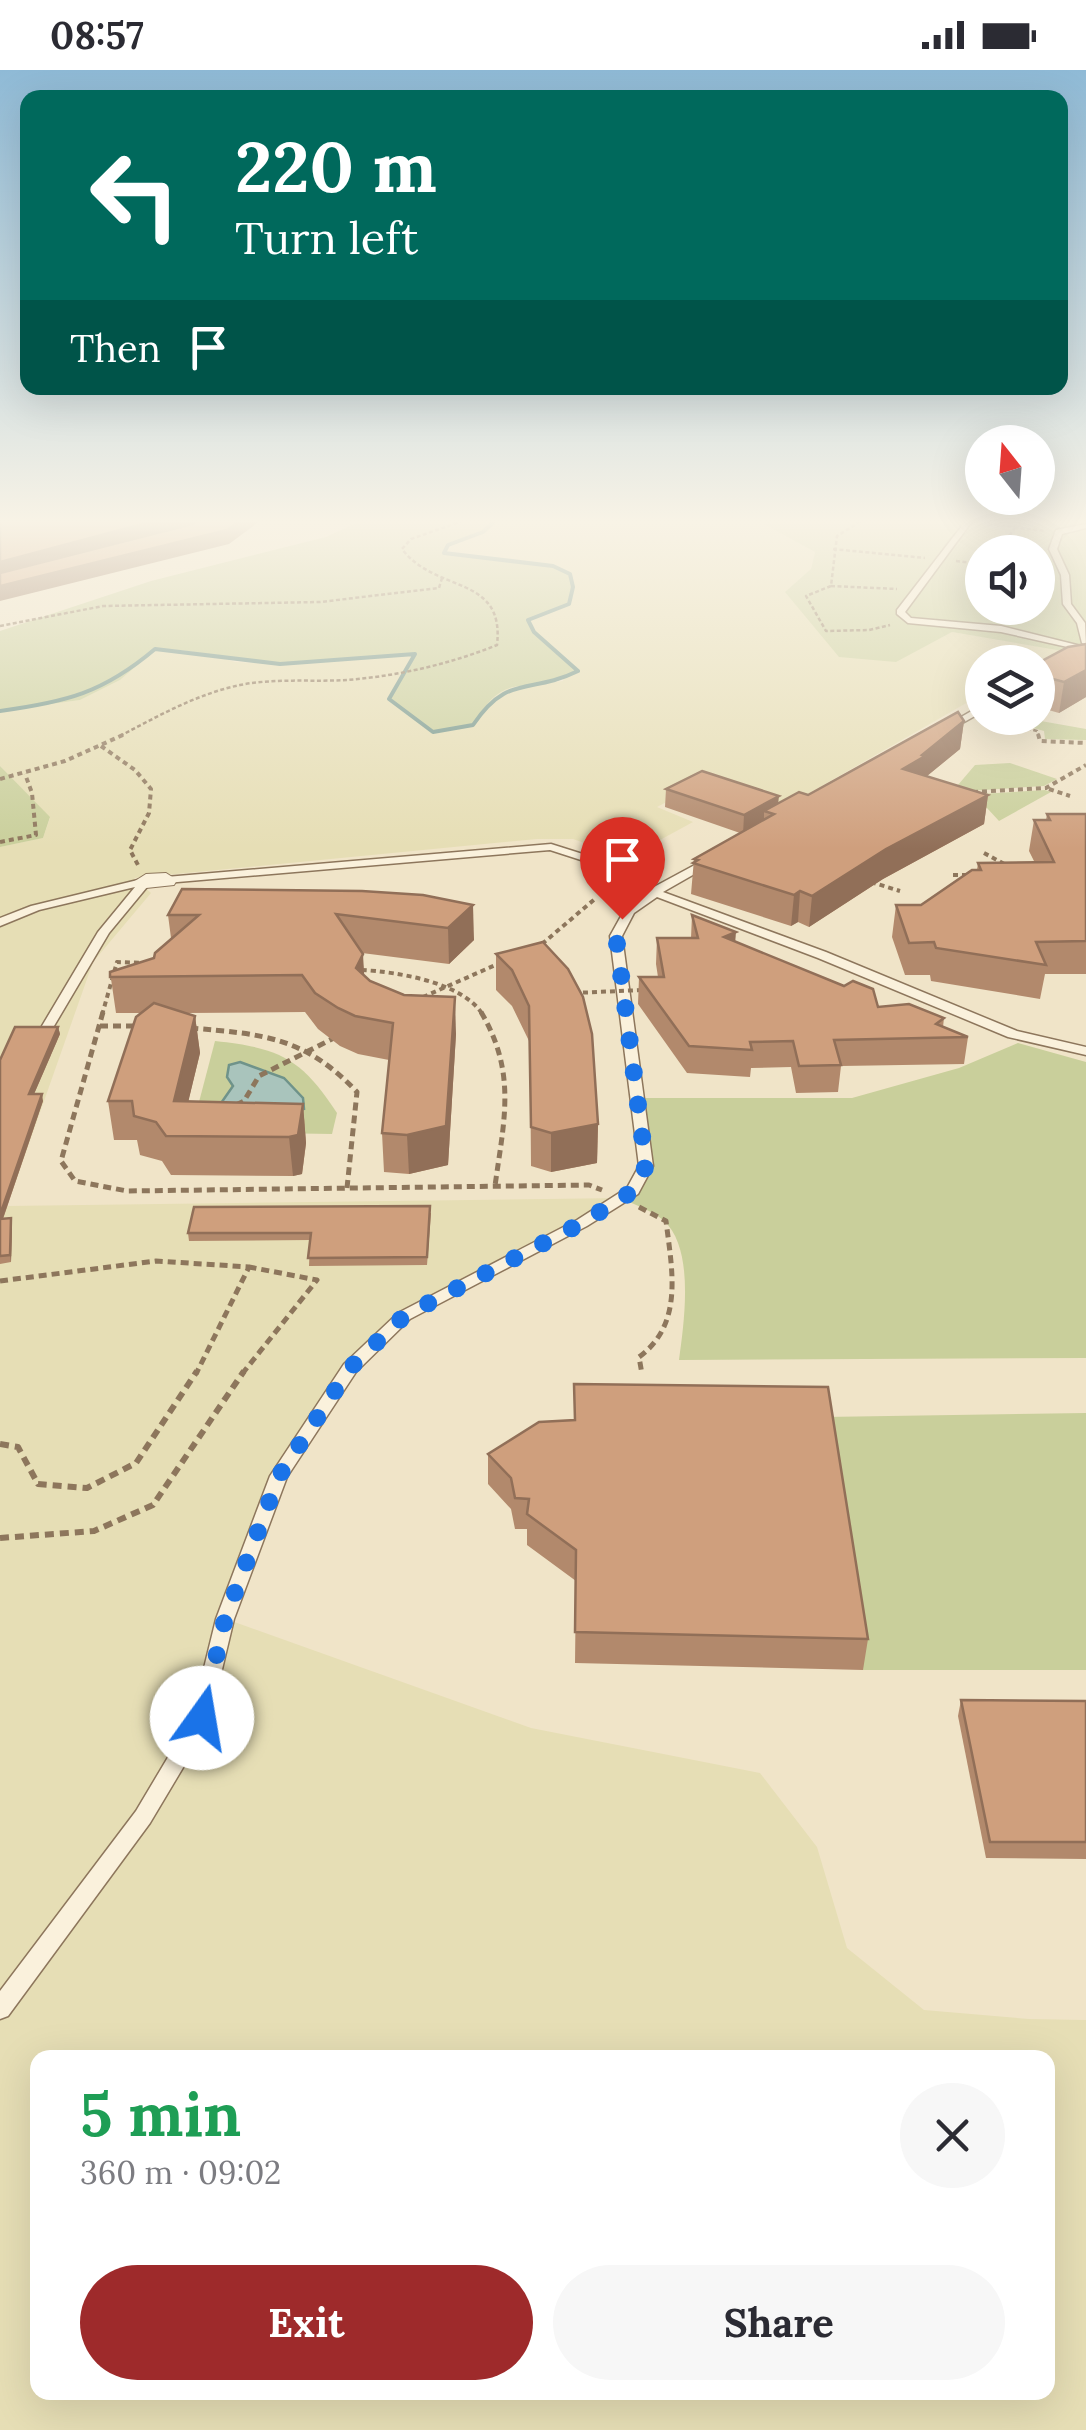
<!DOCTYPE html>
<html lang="en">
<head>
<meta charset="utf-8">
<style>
	body { margin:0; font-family:Lora,serif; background:#f7f7f7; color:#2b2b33; height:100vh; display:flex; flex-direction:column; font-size:38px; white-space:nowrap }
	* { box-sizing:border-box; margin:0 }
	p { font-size:32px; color:#7c7c81 }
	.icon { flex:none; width:55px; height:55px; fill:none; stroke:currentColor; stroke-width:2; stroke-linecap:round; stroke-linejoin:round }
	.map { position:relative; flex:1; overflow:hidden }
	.sheet { position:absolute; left:30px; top:1980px; width:1025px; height:350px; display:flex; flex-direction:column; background:#fff; border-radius:20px; box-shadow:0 10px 40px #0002 }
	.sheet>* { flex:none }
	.guide { position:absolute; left:20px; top:20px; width:1048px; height:305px; border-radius:20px; box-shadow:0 10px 40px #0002; background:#00695c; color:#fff; overflow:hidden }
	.needle { width:65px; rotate:343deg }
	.controls { position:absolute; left:965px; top:355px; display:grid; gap:20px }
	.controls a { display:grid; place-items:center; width:90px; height:90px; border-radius:50%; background:#fff; box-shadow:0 10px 40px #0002; font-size:50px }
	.pin { position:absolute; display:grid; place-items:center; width:85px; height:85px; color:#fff; margin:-102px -42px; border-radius:50% 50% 50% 0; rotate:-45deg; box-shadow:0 0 10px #0007 }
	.pin .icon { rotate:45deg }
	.me { position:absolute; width:110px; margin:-55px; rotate:13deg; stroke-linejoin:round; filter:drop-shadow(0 0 8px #0008) }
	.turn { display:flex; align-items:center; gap:35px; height:210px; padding:0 50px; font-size:45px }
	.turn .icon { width:130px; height:130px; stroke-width:2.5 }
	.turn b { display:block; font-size:70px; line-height:85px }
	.then { display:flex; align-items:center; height:95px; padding:0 50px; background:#0003; gap:20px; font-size:38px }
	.round { display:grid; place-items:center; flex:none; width:105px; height:105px; border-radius:52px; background:#f7f7f7 }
	.headline { display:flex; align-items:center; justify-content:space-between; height:170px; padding:0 50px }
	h1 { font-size:60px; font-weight:700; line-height:75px; color:#1e9e55 }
	.action { display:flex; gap:20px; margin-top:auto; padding:20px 50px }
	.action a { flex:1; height:115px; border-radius:60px; background:#9e2a2b; color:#fff; font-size:40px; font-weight:700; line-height:115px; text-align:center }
	.action a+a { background:#f7f7f7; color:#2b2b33 }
	.status { display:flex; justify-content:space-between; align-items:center; height:70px; padding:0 50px; background:#fff; direction:ltr }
	.status svg { height:28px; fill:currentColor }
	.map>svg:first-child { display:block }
	.farmland { fill:#e6deb5; fill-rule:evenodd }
	.green { fill:#c9cf9b; fill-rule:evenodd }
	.water { fill:#a9c4bc; stroke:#6f938a; stroke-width:2.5 }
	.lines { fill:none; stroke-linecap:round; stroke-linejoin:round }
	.stream { stroke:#6f938a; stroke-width:4 }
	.lane-casing { stroke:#8d765c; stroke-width:3 }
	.street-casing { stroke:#8d765c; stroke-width:2 }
	.path-far3 { stroke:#8d765c; stroke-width:2.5; stroke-dasharray:4 2.5; stroke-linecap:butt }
	.path-far2 { stroke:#8d765c; stroke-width:4; stroke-dasharray:5 4; stroke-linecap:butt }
	.path-far1 { stroke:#8d765c; stroke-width:5; stroke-dasharray:8 5; stroke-linecap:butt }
	.path { stroke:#8d765c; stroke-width:6; stroke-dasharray:9 6; stroke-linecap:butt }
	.lane { fill:#faf1dc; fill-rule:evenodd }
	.street { fill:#faf1dc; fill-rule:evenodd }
	.path-bridge { stroke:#8d765c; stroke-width:4; stroke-dasharray:5 4; stroke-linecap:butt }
	.wall { fill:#b2896c }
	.shaded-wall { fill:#916f58 }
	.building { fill:#cf9f7d; stroke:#916f58; stroke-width:2.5 }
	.route { stroke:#1a73e8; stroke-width:18; stroke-dasharray:0 32.4 }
</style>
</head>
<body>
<div class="status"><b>08:57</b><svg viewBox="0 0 49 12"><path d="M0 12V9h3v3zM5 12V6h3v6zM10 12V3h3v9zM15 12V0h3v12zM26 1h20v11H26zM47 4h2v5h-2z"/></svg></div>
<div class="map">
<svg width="1086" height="2360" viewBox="0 0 1086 2360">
	<rect width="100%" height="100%" fill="#f0e4c8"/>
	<path class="farmland" d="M498 448H776L765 454 815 482 811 499 896 591 952 562 1061 580 1038 593 982 592V624L778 741 699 715 657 737 693 752 627 788 573 769H537L134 808 151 823 93 892 7 1136 622 1128 404 1246 350 1298 279 1406 226 1549 531 1658 760 1703 817 1777 847 1878 924 1940 1029 1949 1086 1950V2360H0V777L43 768 50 748 0 696V641L80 630 120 610 155 579 188 578 235 592 282 594 415 584 389 629 472 655 487 631 500 619 563 611 566 590 534 562 528 550 569 534 444 483 448 475 483 462ZM38 1988H1048V2322H38Z"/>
	<g class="green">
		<path d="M367 448H498L483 462 448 475 445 483 553 496 570 504 573 517 569 534 528 551 534 563 578 601C527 632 509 592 473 655L433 662 389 629 413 584C369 584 325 594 280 594 237 594 198 578 156 579L120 610 80 630 0 641V561L151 511 326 467Z"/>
		<path d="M776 448H1086V585L952 562 896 592 839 587 785 522 811 499 815 482 764 454ZM982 482H1038V538H982Z"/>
		<polygon points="997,648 1024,648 1086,659 1086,670 1045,669 1044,661"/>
		<polygon points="1010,693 1057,709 1044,716 952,722 975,695"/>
		<polygon points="0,696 50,747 43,768 0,777"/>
		<polygon points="1045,720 1051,722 999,751 987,738 947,726"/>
		<path d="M215 971C280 978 301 988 337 1043L332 1064 204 1062 194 1051Z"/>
		<path d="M1018 973 1086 992V1288L679 1290C684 1253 695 1179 664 1151 654 1141 634 1135 622 1128L646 1096 635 1028H852L959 998Z"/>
		<polygon points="1086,1343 1086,1600 863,1600 824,1347"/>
	</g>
	<polygon class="water" points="240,992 284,1008 303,1028 304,1039 287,1045 219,1036 233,1016 227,1007 229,995"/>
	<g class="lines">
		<path class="stream" d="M0 641C66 632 103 623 155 579L280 594 415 584 389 629 433 662 473 655C508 603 529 625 578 601L534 562 528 550 569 534 573 517 570 504 553 496 444 483 448 475 483 462 498 448"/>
		<defs>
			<g id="lane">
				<polygon points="968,448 978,448 970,454 905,542 911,548 1001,556 1081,576 1081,580 1001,562 908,553 897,544 897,540"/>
				<polygon points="1086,454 1086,458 1062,464 1057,479 1069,505 1071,534 1085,553 1086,576 1082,573 1077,553 1063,534 1061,505 1049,479 1056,460"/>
				<polygon points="982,635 982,642 950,660 942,658"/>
				<polygon points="551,774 589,786 654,817 704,790 712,790 712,794 663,822 826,882 1017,961 1086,977 1086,985 1008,967 818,888 657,827 634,843 622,866 653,1096 638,1124 587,1156 410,1249 356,1302 287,1407 234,1549 209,1654 150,1753 8,1946 0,1949 0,1921 136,1741 192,1647 216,1549 270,1406 344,1294 398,1243 577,1150 627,1118 639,1096 610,866 625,839 648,823 581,790 550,780 166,813 160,810 166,807"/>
				<polygon points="146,808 152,811 109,863 54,956 53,959 43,959 42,956 98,862 135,817 39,840 0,856 0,848 31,836"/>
			</g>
			<polygon id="street" points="166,803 177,810 174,815 146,818 135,811 146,804"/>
		</defs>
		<use href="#lane" class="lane-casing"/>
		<use href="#street" class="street-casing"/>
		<g class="path-far3">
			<polyline points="866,448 837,466 831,516 806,526 826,561 869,560 890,555"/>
			<polyline points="935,448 952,450"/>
			<polyline points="988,454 1046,461"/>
			<polyline points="833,479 925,488"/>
			<polyline points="999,482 1015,457 1034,448"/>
			<polyline points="956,491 982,494"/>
			<polyline points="831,516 897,519"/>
			<polyline points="0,556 103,536 320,532 439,518 442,508"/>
			<polyline points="1002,651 1037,661 1039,666"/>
			<path d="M120 666C158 646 197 624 240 615 275 608 312 612 347 610 398 606 450 594 497 575 505 504 436 524 402 479L411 469 471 448"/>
		</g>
		<g class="path-far2">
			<polyline points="1038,664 1040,671 1086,673"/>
			<polyline points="101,676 135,700 151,719 149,743 130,780 138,795"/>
			<polyline points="0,709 65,691 125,664"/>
			<polyline points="1049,719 1070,726"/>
			<polyline points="973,722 1046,718 1086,695"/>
			<polyline points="0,772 36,765 32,723 25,704"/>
			<polyline points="984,783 1008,796"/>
			<polyline points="953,805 969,805"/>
			<polyline points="871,812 900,821"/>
			<polyline points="542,874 596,828"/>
			<path d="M362 900C397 902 463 912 483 945"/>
			<polyline points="423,927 500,893"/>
			<polyline points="102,945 117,892 146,893"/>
		</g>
		<g class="path-far1">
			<polyline points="103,942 61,1091 75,1111 127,1121 589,1115 602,1120"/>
			<path d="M481 942C517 1003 504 1050 495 1116"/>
			<polyline points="100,956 139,956"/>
			<path d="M190 958C263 964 305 967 357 1022L347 1118"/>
			<polyline points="236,1035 244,1031 259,1006 336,967"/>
			<path d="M639 1137 666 1151C672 1200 684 1254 639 1287L642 1304"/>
			<polyline points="0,1211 156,1191 249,1197 196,1304"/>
			<polyline points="242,1304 317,1210 249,1197"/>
		</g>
		<g class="path">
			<polyline points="0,1374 18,1377 38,1414 87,1418 136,1393 197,1301"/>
			<polyline points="0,1468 94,1461 153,1435 244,1301"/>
		</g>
		<use href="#lane" class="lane"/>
		<use href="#street" class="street"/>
		<polyline class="path-bridge" points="574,923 642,920"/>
	</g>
	<g class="wall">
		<polygon points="1086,574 1086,627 1059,643 1038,637 1038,593"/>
		<polygon points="964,651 960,679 927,706 988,725 984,754 883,809 809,857 798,852 791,856 691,824 694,789 740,763 665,737 666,719 778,733 808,725"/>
		<polygon points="1047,744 1086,744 1086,904 1045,904 1040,929 931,911 930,905 905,905 892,867 896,835 921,835 977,800 978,793 1035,793 1029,781 1034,750 1046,750"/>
		<polygon points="362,821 474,870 449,894 362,883 364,906 370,911 456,964 448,1095 409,1104 384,1102 382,1063 389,990 358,984 340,976 318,959 305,942 186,943 195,946 200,983 188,1032 303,1034 306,1073 302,1104 293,1106 171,1105 162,1091 140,1085 137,1070 114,1070 108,1031 141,943 116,943 110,902 154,888 171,868 168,845"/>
		<polygon points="692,845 735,871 878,937 944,948 943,957 968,967 964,994 841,996 838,1022 796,1023 791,997 751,998 750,1007 687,1003 638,934 639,907 658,907 656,894 657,868 691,868"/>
		<polygon points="543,872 598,1054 597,1093 551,1102 531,1096 530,973 512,936 496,920 496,884"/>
		<polygon points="58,957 60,964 34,1024 43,1031 3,1149 12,1155 11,1192 0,1194 0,990"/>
		<polygon points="431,1143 427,1195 309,1196 310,1170 189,1171 188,1163"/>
		<polygon points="574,1350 868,1569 863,1600 575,1593 576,1511 527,1475 527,1459 515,1459 511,1439 488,1414 488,1384"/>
		<polygon points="961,1630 1086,1631 1086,1789 986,1788 958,1646"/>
	</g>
	<g class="shaded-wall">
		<polygon points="165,448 199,448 185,458 0,507 0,492"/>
		<polygon points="243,448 264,448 229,474 0,531 0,516"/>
		<polygon points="1086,600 1086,627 1059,643 1064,612"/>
		<polygon points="964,651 960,679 922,710 903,699"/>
		<polygon points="988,725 984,754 883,809 809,857 812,826 886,779"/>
		<polygon points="779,726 777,744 764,741 764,752 743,764 744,745"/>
		<polygon points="800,821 798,852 791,856 794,825"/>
		<polygon points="473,835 474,870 449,894 448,858"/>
		<polygon points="736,862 734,887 724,867"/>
		<polygon points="363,884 365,920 356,898"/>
		<polygon points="455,927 456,964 448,1095 409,1104 407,1065"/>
		<polygon points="195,946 200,983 180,1066 174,1031"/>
		<polygon points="58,957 60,964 31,1031 29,1024"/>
		<polygon points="42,1024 43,1031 0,1157 0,1145"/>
		<polygon points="303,1034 306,1073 302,1104 293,1106 289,1067"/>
		<polygon points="598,1054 597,1093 551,1102 551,1063"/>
		<polygon points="11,1148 12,1155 11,1192 10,1185"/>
	</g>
	<g class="building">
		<polygon points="0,448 165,448 0,492"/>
		<polygon points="200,448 243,448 227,460 0,516 0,503 192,454"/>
		<polygon points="1086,574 1086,600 1064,612 1038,605 1038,593 1068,577"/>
		<polygon points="958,642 964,651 922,685 925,686 903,699 988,725 886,779 812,826 800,821 794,825 693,793 698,790 694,789 774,744 764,741 799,722 808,725"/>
		<polygon points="702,701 779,726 744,745 666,719"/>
		<polygon points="1047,744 1086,744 1086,871 1036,872 1046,895 936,878 934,872 909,873 896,835 921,835 972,800 981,800 978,793 1054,792 1034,750 1050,750"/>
		<polygon points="182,819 362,821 423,825 473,835 448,858 336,844 363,884 356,898 370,911 404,925 455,927 446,1056 407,1065 382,1063 393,953 355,946 338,938 315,923 302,905 110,907 110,902 154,888 155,883 199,845 168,845"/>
		<polygon points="692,845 736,862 724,867 844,916 853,911 873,919 878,937 909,934 944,948 936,954 968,967 834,970 841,995 799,996 793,971 750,972 752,980 689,976 639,907 664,907 657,868 698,868"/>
		<polygon points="543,872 568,899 583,927 592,964 598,1054 551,1063 531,1057 529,936 512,900 496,884"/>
		<polygon points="154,933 195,946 174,1031 303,1034 298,1065 289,1067 166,1066 156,1052 134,1046 132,1031 108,1031 136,947"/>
		<polygon points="15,957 58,957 29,1024 42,1024 0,1145 0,990"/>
		<polygon points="430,1136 427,1187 308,1188 311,1163 188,1163 194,1137"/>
		<polygon points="11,1148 10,1185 0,1186 0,1149"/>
		<polygon points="574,1314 828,1317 868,1569 575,1562 576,1480 527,1444 529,1429 515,1428 511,1408 488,1384 539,1352 575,1350"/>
		<polygon points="961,1630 1086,1631 1086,1772 990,1772"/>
	</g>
	<linearGradient id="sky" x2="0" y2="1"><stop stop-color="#8fbad6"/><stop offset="0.58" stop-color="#f8f3e6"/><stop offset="1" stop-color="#f8f3e6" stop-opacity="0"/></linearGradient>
	<rect width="1086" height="779" fill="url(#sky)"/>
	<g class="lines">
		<polyline class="route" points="202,1648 225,1549 279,1406 350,1298 404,1246 582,1153 633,1121 646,1096 616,866 622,849"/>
	</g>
</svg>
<div class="controls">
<a><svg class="needle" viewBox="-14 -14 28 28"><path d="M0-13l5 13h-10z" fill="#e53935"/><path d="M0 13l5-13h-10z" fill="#7c7c81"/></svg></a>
<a><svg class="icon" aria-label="sound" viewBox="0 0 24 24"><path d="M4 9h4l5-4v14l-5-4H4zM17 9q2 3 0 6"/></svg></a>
<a><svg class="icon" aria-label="layers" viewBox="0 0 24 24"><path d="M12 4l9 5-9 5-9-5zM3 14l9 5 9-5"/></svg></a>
</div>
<div class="pin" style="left:622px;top:849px;background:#d93025"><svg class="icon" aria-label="arrive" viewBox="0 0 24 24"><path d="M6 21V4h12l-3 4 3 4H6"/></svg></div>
<svg class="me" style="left:202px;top:1648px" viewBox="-20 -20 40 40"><circle r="19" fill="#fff"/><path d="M0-13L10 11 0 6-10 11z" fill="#1a73e8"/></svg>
<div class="guide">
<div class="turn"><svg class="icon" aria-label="left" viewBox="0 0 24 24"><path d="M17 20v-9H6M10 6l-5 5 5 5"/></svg><div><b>220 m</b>Turn left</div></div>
<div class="then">Then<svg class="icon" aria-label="arrive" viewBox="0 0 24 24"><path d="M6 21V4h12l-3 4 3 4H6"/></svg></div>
</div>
<section class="sheet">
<div class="headline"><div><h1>5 min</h1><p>360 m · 09:02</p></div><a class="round"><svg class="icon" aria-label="close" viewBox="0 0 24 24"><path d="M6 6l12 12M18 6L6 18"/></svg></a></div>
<div class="action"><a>Exit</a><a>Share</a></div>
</section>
</div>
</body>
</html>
